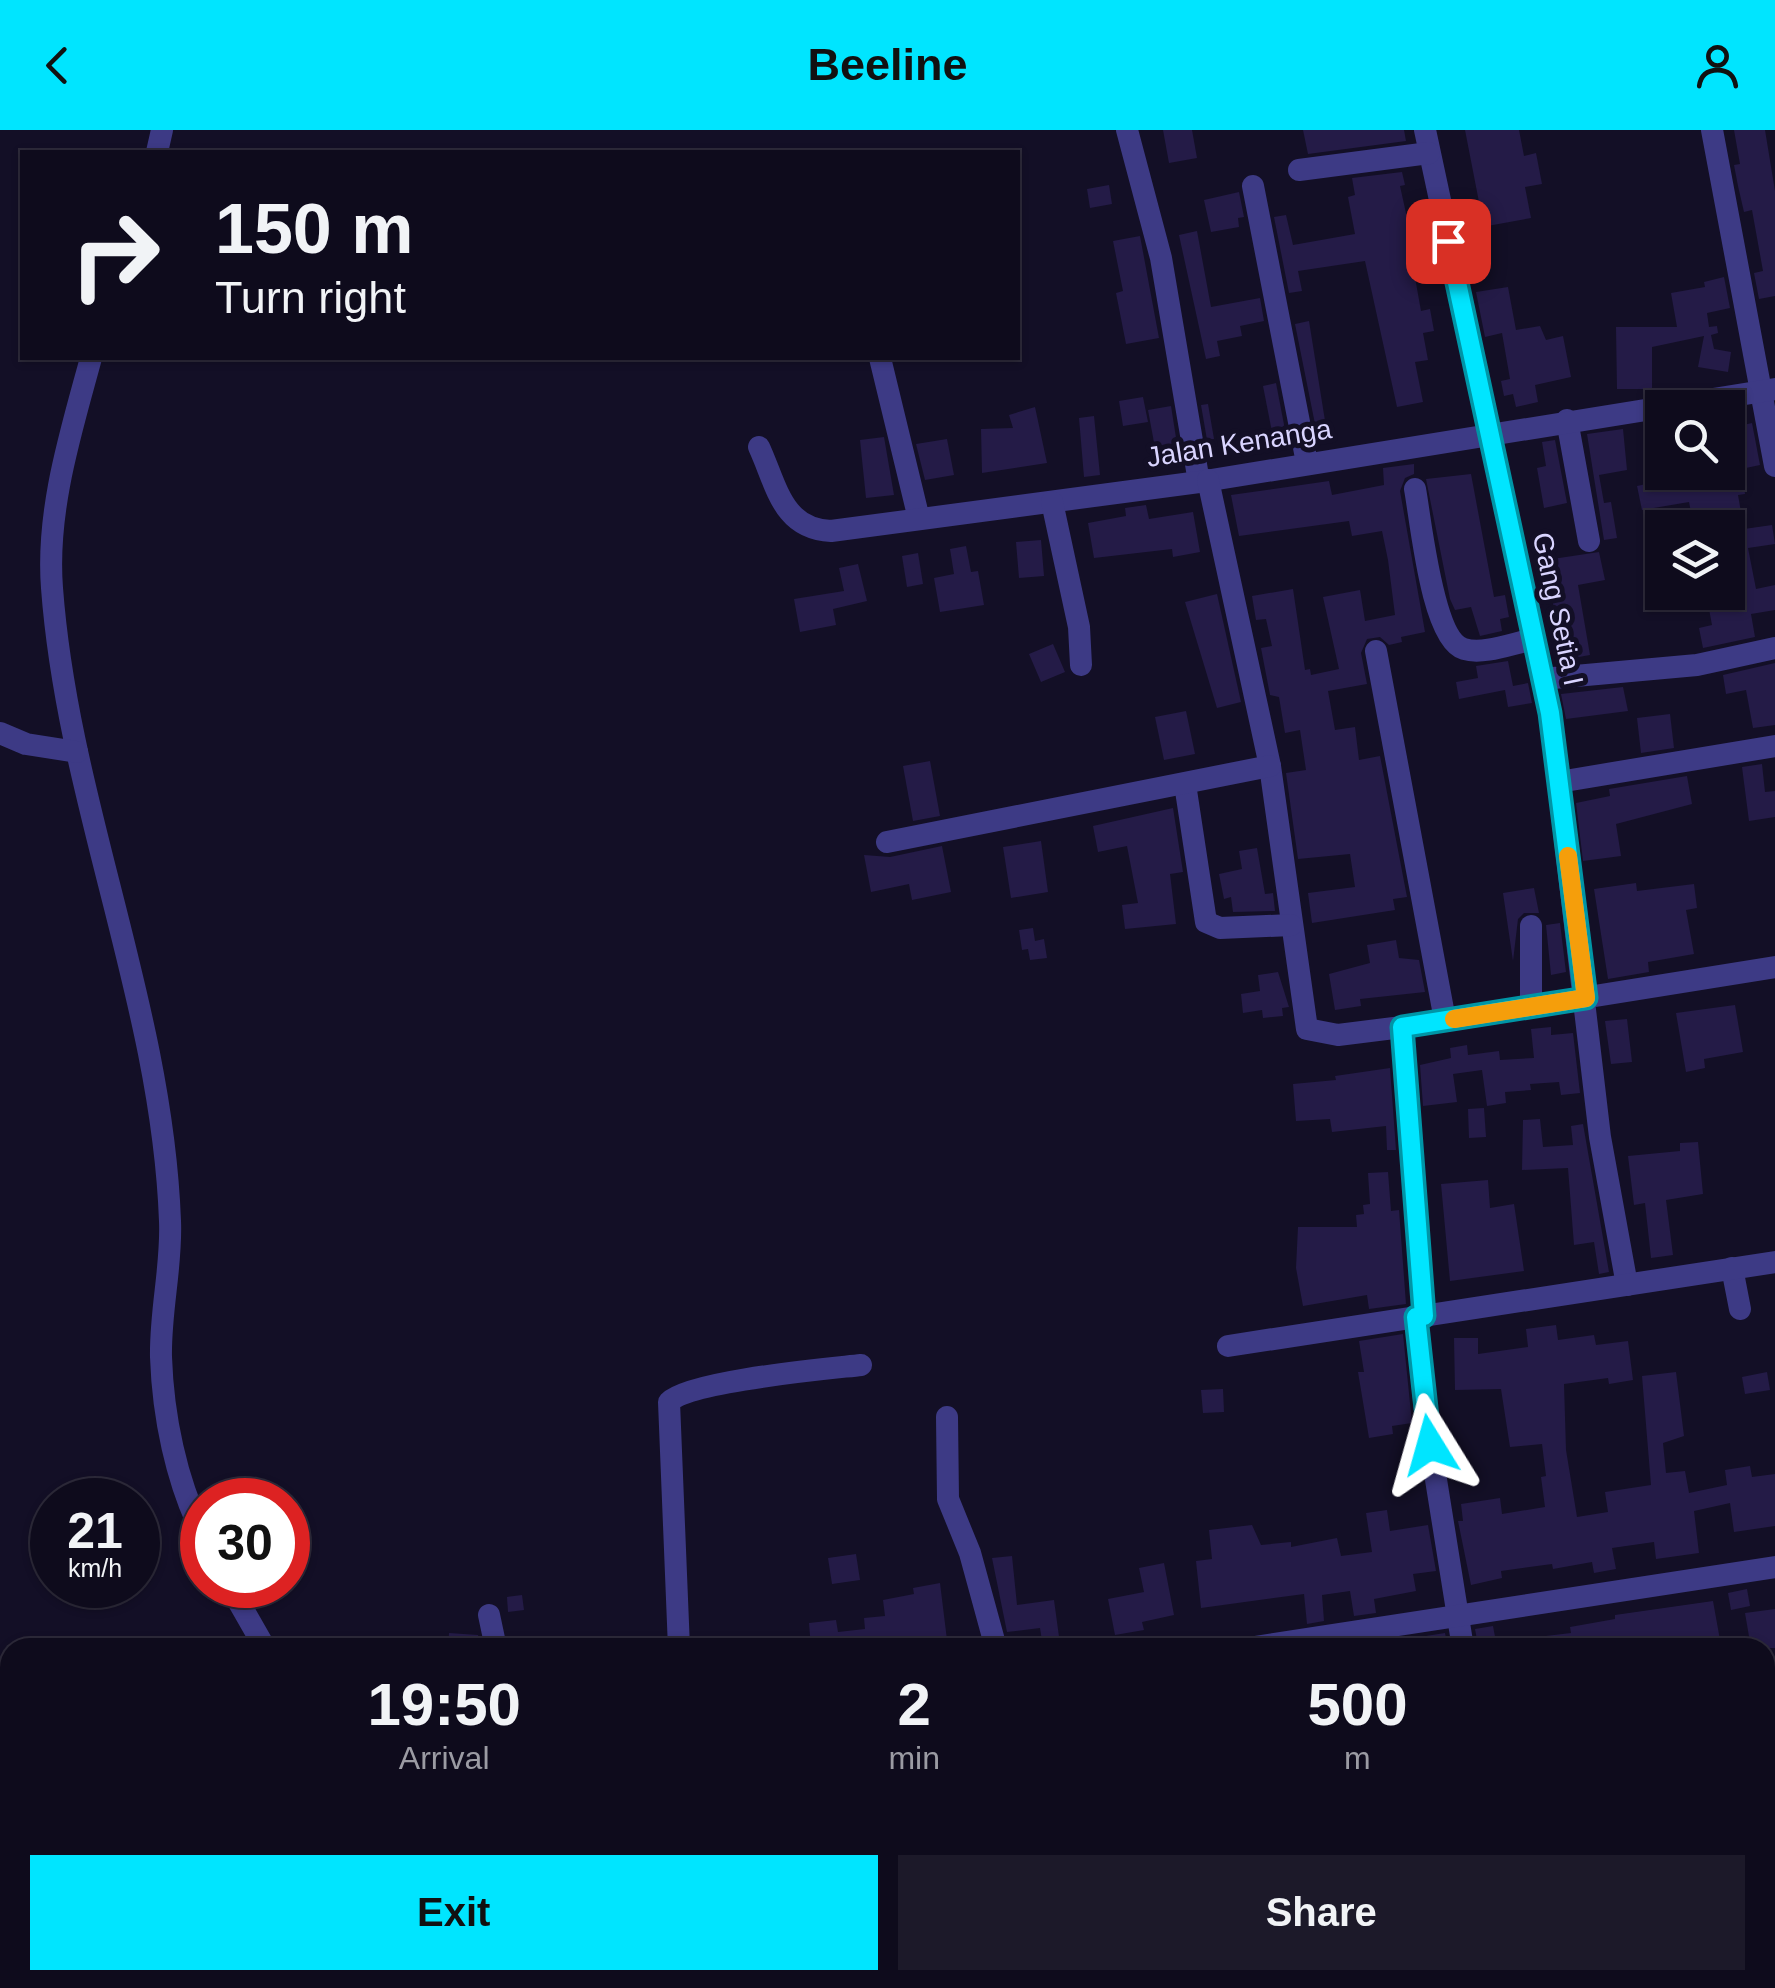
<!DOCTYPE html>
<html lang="en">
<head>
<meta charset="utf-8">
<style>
	body { margin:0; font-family:Arial,sans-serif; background:#1c1929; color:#f1f3f6; height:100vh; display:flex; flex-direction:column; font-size:38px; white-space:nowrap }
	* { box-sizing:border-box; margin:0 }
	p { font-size:32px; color:#9b9ba3 }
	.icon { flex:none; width:55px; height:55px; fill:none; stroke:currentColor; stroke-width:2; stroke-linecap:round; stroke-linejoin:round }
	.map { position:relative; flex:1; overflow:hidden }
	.sheet { position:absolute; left:0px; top:1508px; width:1775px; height:352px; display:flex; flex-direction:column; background:#0e0b1c; border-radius:30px 30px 0 0; box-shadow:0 2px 8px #0004,0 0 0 2px #2e2b3b }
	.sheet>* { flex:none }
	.hud { position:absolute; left:20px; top:20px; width:1000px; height:210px; border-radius:0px; box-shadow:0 2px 8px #0004,0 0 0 2px #2e2b3b; background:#0e0b1c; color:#f1f3f6; overflow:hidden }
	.tools { position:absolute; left:1645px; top:260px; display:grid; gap:20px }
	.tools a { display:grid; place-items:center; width:100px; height:100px; border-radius:0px; background:#0e0b1c; box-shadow:0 2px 8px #0004,0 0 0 2px #2e2b3b; font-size:50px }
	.speed { position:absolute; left:30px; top:1348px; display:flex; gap:20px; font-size:50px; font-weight:700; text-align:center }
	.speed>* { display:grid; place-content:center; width:130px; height:130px; border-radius:50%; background:#0e0b1c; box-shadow:0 2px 8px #0004,0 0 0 2px #2e2b3b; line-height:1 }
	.speed small { font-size:25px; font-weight:400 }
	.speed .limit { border:15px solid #d22; background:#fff; color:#111 }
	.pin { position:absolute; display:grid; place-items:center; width:85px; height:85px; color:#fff; margin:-42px; border-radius:20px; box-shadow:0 5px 15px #0006 }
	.me { position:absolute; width:110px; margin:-55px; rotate:352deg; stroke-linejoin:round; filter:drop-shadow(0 0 8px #0008) }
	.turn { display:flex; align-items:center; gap:35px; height:210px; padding:0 30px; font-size:45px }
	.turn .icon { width:130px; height:130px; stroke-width:2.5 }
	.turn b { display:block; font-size:70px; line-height:85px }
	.eta { display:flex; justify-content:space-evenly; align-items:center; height:170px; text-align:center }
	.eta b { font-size:60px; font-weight:700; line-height:70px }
	.cta { display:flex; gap:20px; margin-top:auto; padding:20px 30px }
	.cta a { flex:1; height:115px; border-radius:0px; background:#00e5ff; color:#111; font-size:40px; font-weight:700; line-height:115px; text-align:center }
	.cta a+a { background:#1c1929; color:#f1f3f6 }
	header { display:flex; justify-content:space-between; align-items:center; height:130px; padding:0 30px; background:#00e5ff; color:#111; font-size:45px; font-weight:700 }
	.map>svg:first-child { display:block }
	.building { fill:#241b47 }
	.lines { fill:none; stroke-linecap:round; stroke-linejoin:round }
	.minor { stroke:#3d3a85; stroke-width:22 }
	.route-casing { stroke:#0095a6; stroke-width:25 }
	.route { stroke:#00e5ff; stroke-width:18 }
	.slow { stroke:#f59e0b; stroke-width:18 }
	.labels { text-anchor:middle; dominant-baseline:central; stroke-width:10; stroke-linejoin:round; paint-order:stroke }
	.street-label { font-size:28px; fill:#d9d4ff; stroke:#130f26 }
</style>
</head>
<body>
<header><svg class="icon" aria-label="back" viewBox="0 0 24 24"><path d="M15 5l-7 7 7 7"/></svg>Beeline<svg class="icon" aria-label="person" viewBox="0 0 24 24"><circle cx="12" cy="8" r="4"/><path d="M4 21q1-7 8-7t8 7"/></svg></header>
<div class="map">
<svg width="1775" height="1858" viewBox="0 0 1775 1858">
	<rect width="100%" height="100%" fill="#130f26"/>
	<g class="building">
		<polygon points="1163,0 1192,0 1197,28 1169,33"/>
		<polygon points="1303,0 1404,0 1406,11 1308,24"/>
		<polygon points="1465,0 1519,0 1524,26 1536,23 1542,54 1525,57 1531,88 1471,99 1466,74 1479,72"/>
		<polygon points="1734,0 1765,0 1775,61 1775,166 1759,169 1754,143 1763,141 1752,80 1744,82 1738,56 1734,35 1740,34"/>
		<polygon points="1402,42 1405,55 1400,56 1415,124 1411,125 1421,181 1430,179 1434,201 1423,203 1428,230 1415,232 1423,272 1397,277 1365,131 1298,141 1302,161 1289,163 1274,87 1286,85 1293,115 1355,104 1348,67 1355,65 1352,48"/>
		<polygon points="1109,55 1112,74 1090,78 1087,59"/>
		<polygon points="1239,62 1244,87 1238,88 1239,97 1211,102 1204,70"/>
		<polygon points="1197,101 1211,177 1260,168 1264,191 1240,196 1242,206 1217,211 1220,226 1206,229 1179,105"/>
		<polygon points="1140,106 1159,208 1126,214 1116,163 1123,161 1113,111"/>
		<polygon points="1724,147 1730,178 1707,183 1709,197 1717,196 1718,203 1711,205 1714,219 1731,222 1728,242 1698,237 1704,206 1652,217 1652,259 1617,259 1616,197 1677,197 1671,163 1705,157 1704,152"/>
		<polygon points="1508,157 1516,200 1540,196 1546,210 1563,206 1571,247 1535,255 1538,272 1516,277 1513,264 1504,266 1501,251 1510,249 1502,203 1485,207 1476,162"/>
		<polygon points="1309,191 1326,297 1316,299 1295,194"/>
		<polygon points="1276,253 1286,305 1273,307 1263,256"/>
		<polygon points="1143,267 1148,292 1123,296 1119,271"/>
		<polygon points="1208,274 1214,309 1207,310 1201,275"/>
		<polygon points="1171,276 1177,314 1155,318 1148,280"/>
		<polygon points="1035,277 1047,333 982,343 981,299 1013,298 1009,285"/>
		<polygon points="1094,286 1100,345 1084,347 1079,288"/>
		<polygon points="1752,293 1760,335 1741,339 1745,364 1738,365 1744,399 1772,395 1775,414 1748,418 1756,459 1775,455 1775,480 1751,484 1755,507 1703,518 1699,498 1712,495 1707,468 1728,464 1728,391 1694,397 1689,372 1642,380 1637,356 1669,349 1668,342 1728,342 1728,309 1742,312 1739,296"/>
		<polygon points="1623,299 1627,340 1599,345 1604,373 1611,372 1617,408 1604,410 1587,304"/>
		<polygon points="884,307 894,365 866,368 860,310"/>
		<polygon points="947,309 954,345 925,350 916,314"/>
		<polygon points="1555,310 1567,373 1544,378 1537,338 1546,336 1542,312"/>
		<polygon points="1414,334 1414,344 1405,348 1400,361 1425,502 1401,507 1402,512 1389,515 1380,507 1367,509 1361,523 1367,554 1328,561 1335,600 1355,597 1359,630 1380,626 1407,767 1393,769 1395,780 1312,793 1308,763 1355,757 1350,724 1298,729 1286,643 1306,640 1300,600 1285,603 1279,567 1270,565 1261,518 1272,516 1266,489 1256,490 1252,466 1293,459 1305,540 1310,539 1311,545 1339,539 1323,467 1360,460 1365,491 1395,485 1388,430 1382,401 1352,406 1349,391 1239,406 1231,365 1329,351 1332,365 1384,355 1383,338"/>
		<polygon points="1471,344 1494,467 1505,465 1509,487 1500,489 1502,501 1480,506 1471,477 1455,480 1450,469 1426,349"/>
		<polygon points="1146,375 1149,389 1193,382 1200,422 1173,427 1172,419 1094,428 1088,393 1126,386 1125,378"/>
		<polygon points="1041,410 1044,446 1019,448 1016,412"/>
		<polygon points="966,416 971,442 978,441 984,475 940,482 934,448 954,444 950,419"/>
		<polygon points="1599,422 1605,450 1578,455 1590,525 1562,530 1546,430"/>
		<polygon points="918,423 923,454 907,457 902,426"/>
		<polygon points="858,434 867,471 833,479 836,495 800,502 794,469 844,461 839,438"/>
		<polygon points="1217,464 1241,572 1217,578 1185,472"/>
		<polygon points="1053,514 1065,542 1041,552 1029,524"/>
		<polygon points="1508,531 1513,556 1528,553 1532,573 1508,577 1505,560 1459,569 1456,552 1478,548 1476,536"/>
		<polygon points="1775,533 1775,595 1753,598 1746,560 1726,564 1723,545"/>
		<polygon points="1623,557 1628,581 1566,589 1561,564"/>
		<polygon points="1186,581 1195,624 1164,630 1155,587"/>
		<polygon points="1670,584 1674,618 1641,623 1637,588"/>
		<polygon points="930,631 940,686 913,691 903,636"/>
		<polygon points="1762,634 1765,662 1775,661 1775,687 1749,691 1742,637"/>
		<polygon points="1687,646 1692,674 1616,694 1621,726 1583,731 1576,673 1610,666 1609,659"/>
		<polygon points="1173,678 1183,742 1170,744 1176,794 1125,799 1122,775 1138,773 1127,716 1098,722 1093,696"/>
		<polygon points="1041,711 1048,762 1011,768 1003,717"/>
		<polygon points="942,716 951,762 912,770 909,754 871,762 864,725 890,727"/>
		<polygon points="1257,718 1265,764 1273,763 1275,781 1233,782 1231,767 1224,769 1219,744 1242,739 1239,721"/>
		<polygon points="1636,753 1637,761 1694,754 1697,778 1686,780 1694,824 1648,832 1649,842 1608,849 1594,759"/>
		<polygon points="1534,758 1539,783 1524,783 1518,789 1513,831 1503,763"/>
		<polygon points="1560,793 1566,842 1551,845 1546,795"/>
		<polygon points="1033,798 1035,811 1044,809 1047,828 1030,830 1028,819 1022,820 1019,800"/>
		<polygon points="1396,810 1399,828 1419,830 1425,862 1360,869 1361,876 1335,880 1329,844 1370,833 1367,815"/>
		<polygon points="1278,842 1289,877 1282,878 1283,886 1263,888 1262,880 1243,883 1241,864 1260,861 1258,845"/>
		<polygon points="1735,875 1743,922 1704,929 1705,938 1686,942 1676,883"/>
		<polygon points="1627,889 1632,932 1611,934 1605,891"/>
		<polygon points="1551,897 1551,905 1573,903 1580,963 1561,965 1559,952 1530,954 1531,960 1505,962 1506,973 1487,976 1482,940 1453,944 1457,972 1423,976 1420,935 1451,928 1450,918 1467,915 1468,925 1499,921 1500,930 1534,928 1531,899"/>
		<polygon points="1390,938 1396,1020 1387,1020 1386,996 1332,1002 1330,989 1296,991 1293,954 1336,950 1335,946"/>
		<polygon points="1484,978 1486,1007 1469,1008 1468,979"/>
		<polygon points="1540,989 1543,1017 1573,1015 1571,996 1583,994 1609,1142 1599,1144 1594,1112 1574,1115 1568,1038 1522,1040 1523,990"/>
		<polygon points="1698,1012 1703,1064 1666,1070 1673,1125 1651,1128 1645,1073 1634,1075 1628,1026 1680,1021 1680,1013"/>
		<polygon points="1388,1042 1391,1081 1399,1080 1406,1174 1369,1179 1367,1165 1303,1176 1296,1138 1298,1097 1357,1097 1356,1085 1364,1084 1363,1075 1370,1074 1368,1043"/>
		<polygon points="1488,1050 1490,1078 1514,1074 1524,1141 1450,1151 1441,1054"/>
		<polygon points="1556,1195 1558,1210 1594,1205 1596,1215 1628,1211 1633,1250 1609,1254 1608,1248 1564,1254 1566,1320 1577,1387 1608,1382 1605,1362 1651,1355 1642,1246 1676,1242 1684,1306 1663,1313 1666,1343 1685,1341 1689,1363 1727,1355 1725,1340 1750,1336 1752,1347 1775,1344 1775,1396 1734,1402 1730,1373 1694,1381 1699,1423 1656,1429 1654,1412 1612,1418 1616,1439 1594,1443 1592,1432 1553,1439 1552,1434 1501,1441 1502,1448 1471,1455 1458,1391 1463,1391 1461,1374 1500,1368 1502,1384 1545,1377 1541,1347 1546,1346 1542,1314 1510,1317 1501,1259 1455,1260 1454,1208 1478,1208 1478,1224 1528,1217 1526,1199"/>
		<polygon points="1403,1204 1412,1293 1392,1296 1393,1304 1369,1308 1358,1242 1364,1242 1359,1211"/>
		<polygon points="1767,1242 1770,1260 1745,1264 1742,1247"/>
		<polygon points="1223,1259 1224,1282 1203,1283 1201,1260"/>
		<polygon points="1387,1380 1390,1401 1428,1395 1436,1441 1413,1444 1416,1461 1374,1469 1376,1483 1354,1486 1350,1461 1322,1465 1324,1491 1307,1494 1304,1464 1201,1478 1196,1431 1212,1429 1209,1400 1252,1395 1261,1415 1291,1412 1291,1417 1337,1408 1341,1426 1372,1422 1366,1383"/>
		<polygon points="856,1424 860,1450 832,1454 828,1428"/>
		<polygon points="1012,1426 1017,1475 1054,1470 1060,1514 1043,1517 1040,1498 1007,1502 992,1428"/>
		<polygon points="1164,1433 1174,1485 1142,1492 1144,1500 1115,1505 1108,1469 1144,1462 1139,1438"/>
		<polygon points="940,1453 948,1518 923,1518 921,1508 886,1511 887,1518 811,1518 809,1493 836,1490 838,1502 865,1499 864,1488 885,1486 883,1470 914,1464 913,1458"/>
		<polygon points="1747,1459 1750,1476 1731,1480 1728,1463"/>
		<polygon points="522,1465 524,1480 508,1482 507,1467"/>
		<polygon points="1713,1471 1720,1510 1690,1518 1663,1518 1662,1510 1613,1518 1530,1518 1529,1508 1571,1503 1570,1497 1615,1489 1615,1485"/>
		<polygon points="1775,1479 1775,1518 1751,1518 1745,1483"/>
		<polygon points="1493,1496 1496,1512 1478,1515 1475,1499"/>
		<polygon points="449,1503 478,1505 481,1518 448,1518"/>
		<polygon points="1445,1503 1448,1518 1428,1518 1426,1506"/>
	</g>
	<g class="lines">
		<g class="minor">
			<polyline points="1127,0 1161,128 1199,352"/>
			<polyline points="1425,0 1550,583 1600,1007 1627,1155"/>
			<polyline points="1712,0 1775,336"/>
			<polyline points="157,22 162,0"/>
			<polyline points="1299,40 1429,23"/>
			<polyline points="1253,56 1307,333"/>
			<path d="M91 228C71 302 46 380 52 458 68 673 162 874 170 1091 172 1136 160 1181 161 1227 163 1286 176 1350 202 1403"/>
			<polyline points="880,228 919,389"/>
			<polyline points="1567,290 1589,411"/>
			<path d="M759 317C777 356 782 399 831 401L1199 352 1775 259"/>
			<polyline points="1208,350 1270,636 1307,899 1338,905 1402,897 1775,837"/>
			<path d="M1415 359C1421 391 1432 510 1464 519 1484 525 1513 513 1534 509"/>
			<polyline points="1052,372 1079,497 1081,535"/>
			<polyline points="1376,521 1445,890"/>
			<polyline points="1542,549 1697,535 1775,518"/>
			<polyline points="0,603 26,614 77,622"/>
			<polyline points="1559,652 1775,616"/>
			<polyline points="1185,654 1206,792 1220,798 1291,795"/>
			<polyline points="887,712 1270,636"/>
			<polyline points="1531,876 1531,796"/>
			<polyline points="1402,897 1424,1186"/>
			<polyline points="1732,1138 1740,1179"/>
			<polyline points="1416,1187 1425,1281 1463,1518"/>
			<polyline points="1228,1216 1775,1132"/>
			<polyline points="947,1287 948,1369 970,1423 996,1518"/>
			<polyline points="229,1455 265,1518"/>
			<polyline points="489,1485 496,1518"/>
			<path d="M679 1518 669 1272C689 1251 826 1239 861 1235"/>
			<polyline points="1248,1518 1775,1437"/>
			<polyline points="1407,1850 1410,1858"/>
			<polyline points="328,1858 339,1850"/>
			<polyline points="533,1858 549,1850"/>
			<polyline points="585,1858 599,1858"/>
			<polyline points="1018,1858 1019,1850"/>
		</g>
	</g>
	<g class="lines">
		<defs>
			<polyline id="route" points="1430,1315 1416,1187 1424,1186 1402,897 1586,868 1550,583 1448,111"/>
		</defs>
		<use href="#route" class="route-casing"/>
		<use href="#route" class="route"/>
		<polyline class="slow" points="1454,889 1586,868 1568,726"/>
	</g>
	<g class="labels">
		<g class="street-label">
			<text transform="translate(1239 313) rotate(-9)">Jalan Kenanga</text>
			<text transform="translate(1558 479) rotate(78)">Gang Setia I</text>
		</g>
	</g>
</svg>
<div class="tools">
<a><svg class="icon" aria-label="search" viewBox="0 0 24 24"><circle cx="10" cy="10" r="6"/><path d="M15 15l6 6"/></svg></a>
<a><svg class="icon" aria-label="layers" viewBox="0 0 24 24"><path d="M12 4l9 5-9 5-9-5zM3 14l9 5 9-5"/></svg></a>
</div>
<div class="speed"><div>21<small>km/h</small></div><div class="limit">30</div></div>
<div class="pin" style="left:1448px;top:111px;background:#d93025"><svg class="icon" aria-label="arrive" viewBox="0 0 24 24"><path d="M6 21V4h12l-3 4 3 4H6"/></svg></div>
<svg class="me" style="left:1430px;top:1315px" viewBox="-20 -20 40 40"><path d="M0-17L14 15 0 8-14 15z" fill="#00e5ff" stroke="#fff" stroke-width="4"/></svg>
<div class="hud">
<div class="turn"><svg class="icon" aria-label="right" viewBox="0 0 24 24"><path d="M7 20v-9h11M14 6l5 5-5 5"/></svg><div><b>150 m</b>Turn right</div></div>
</div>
<section class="sheet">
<div class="eta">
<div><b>19:50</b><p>Arrival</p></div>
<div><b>2</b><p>min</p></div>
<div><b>500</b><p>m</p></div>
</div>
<div class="cta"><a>Exit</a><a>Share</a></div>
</section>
</div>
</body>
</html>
